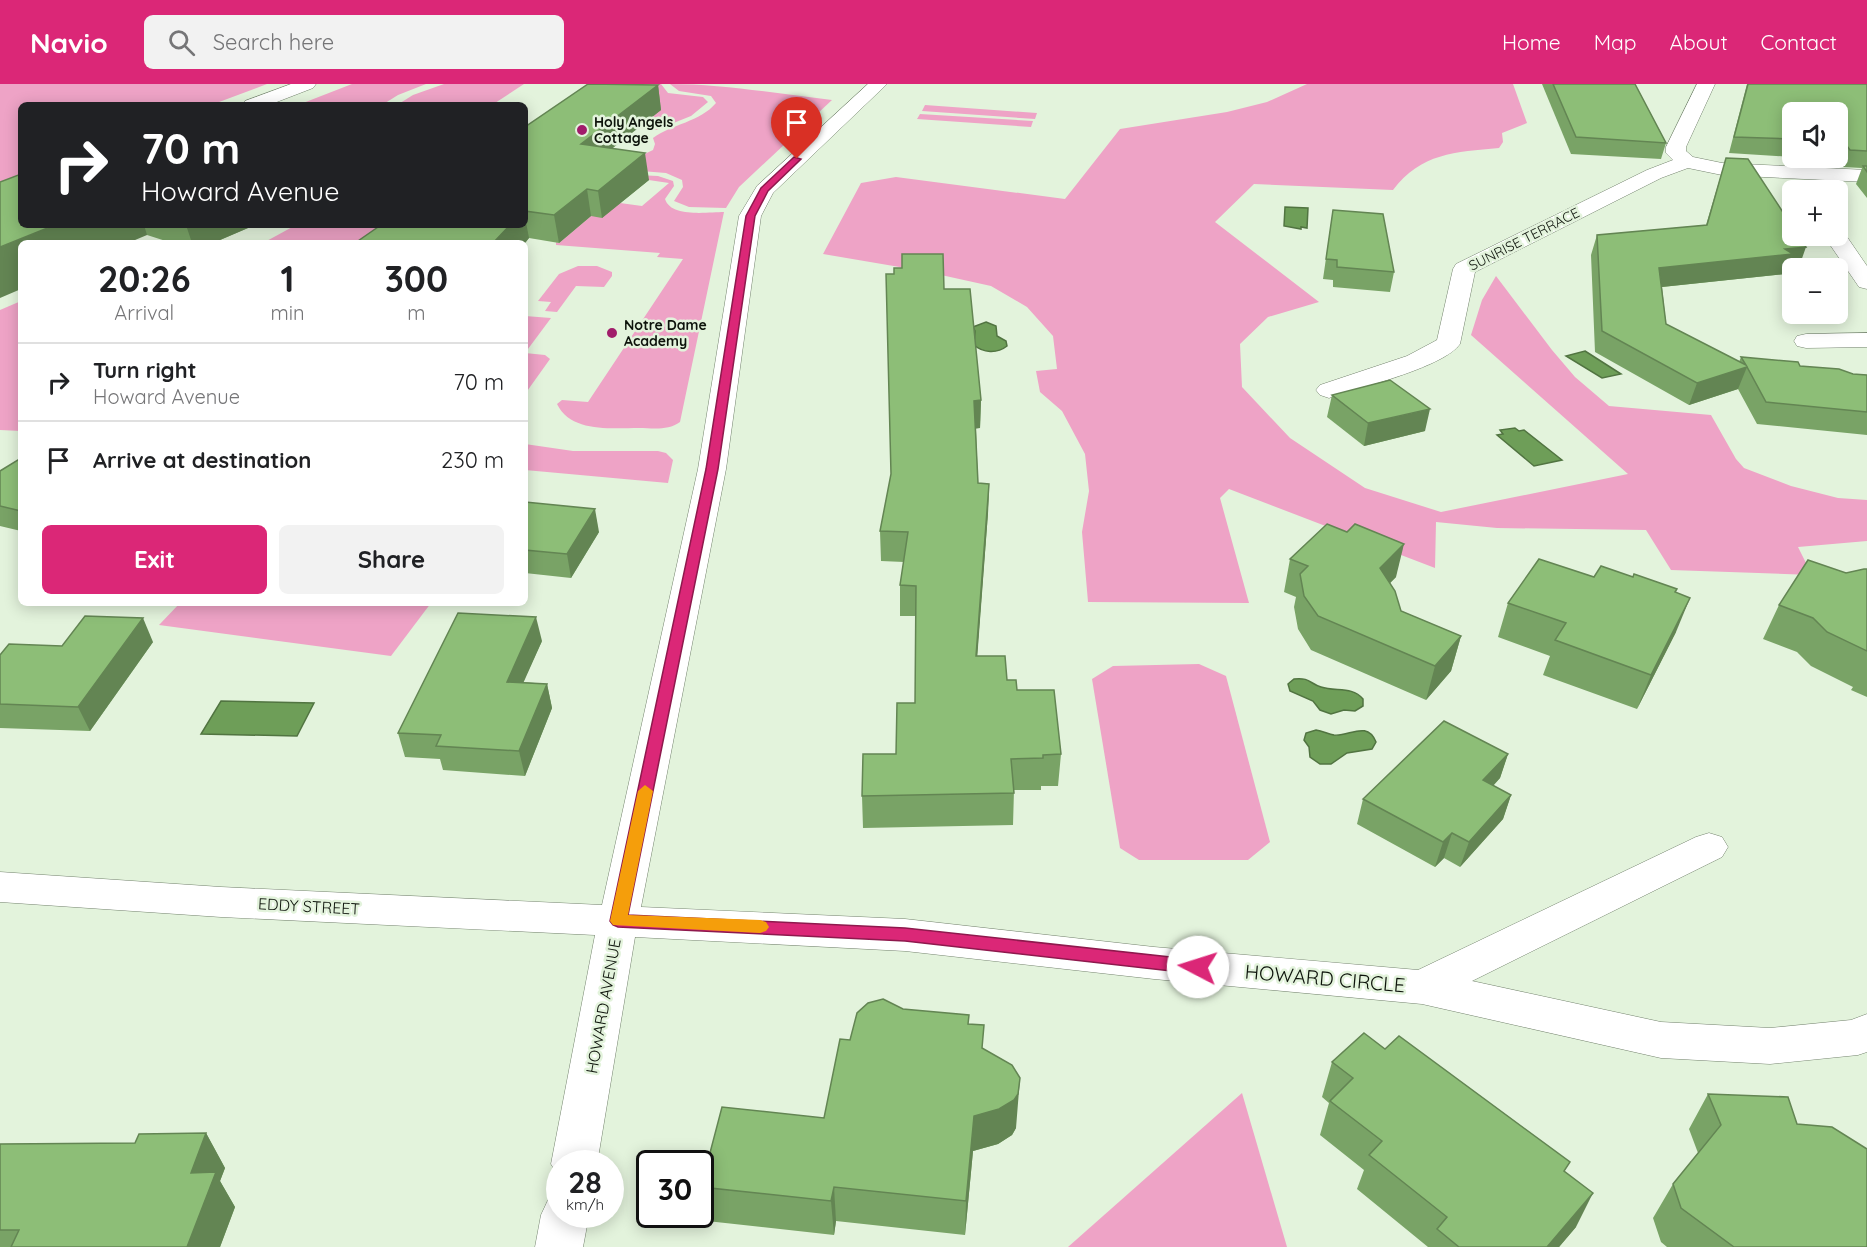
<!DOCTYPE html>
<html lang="en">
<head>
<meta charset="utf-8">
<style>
	body { margin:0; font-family:Quicksand,sans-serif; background:#f2f2f2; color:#202124; height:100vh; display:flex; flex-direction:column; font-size:22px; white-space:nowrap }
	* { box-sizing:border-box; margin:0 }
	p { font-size:20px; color:#757577 }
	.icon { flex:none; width:33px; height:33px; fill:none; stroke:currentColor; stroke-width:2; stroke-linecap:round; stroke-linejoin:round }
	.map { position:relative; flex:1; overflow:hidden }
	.sheet { position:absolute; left:18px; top:156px; width:510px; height:366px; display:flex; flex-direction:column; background:#fff; border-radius:9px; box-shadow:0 3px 15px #0003 }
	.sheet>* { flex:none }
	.banner { position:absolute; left:18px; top:18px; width:510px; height:126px; border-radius:9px; box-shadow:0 3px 15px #0003; background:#202124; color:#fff; overflow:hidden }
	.fabs { position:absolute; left:1782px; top:18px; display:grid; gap:12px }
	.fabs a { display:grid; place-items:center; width:66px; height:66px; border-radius:9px; background:#fff; box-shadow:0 3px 15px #0003; font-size:30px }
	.speed { position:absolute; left:546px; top:1066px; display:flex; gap:12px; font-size:30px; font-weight:700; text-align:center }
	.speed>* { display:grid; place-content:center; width:78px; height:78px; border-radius:50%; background:#fff; box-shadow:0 3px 15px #0003; line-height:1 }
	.speed small { font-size:15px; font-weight:400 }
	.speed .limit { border:3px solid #111; border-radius:9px; background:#fff; color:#111 }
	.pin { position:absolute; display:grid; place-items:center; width:51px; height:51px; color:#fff; margin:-62px -26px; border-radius:50% 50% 50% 0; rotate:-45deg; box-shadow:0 0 6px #0007 }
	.pin .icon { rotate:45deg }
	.me { position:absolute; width:66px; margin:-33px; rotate:275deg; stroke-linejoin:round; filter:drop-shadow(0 0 4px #0008) }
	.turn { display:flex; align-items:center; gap:21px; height:126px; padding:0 24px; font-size:27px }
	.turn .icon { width:78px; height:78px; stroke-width:2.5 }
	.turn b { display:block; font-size:42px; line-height:51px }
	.eta { display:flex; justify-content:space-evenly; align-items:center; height:102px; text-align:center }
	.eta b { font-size:36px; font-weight:700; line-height:42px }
	.cta { display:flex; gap:12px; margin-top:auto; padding:12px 24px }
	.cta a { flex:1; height:69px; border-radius:9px; background:#db2777; color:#fff; font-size:24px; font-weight:700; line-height:69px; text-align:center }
	.cta a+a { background:#f2f2f2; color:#202124 }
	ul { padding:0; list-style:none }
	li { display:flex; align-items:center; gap:18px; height:78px; padding:0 24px; border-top:2px solid #e0e0e0 }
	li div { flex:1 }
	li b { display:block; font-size:22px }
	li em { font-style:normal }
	header { display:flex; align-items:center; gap:36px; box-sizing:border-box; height:84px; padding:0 30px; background:#db2777; color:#fff }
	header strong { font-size:28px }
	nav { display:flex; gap:33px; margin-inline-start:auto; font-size:21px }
	.search { width:420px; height:54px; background:#f2f2f2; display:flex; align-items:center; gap:15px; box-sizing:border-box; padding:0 21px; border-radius:9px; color:#757577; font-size:22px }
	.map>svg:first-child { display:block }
	.green { fill:#eea3c6 }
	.water { fill:#6e9e58; stroke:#517441; stroke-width:1.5 }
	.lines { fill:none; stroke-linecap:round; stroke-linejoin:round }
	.minor-casing { stroke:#74836e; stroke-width:1 }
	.major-casing { stroke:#74836e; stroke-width:1 }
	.minor { fill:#fff; fill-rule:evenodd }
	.major { fill:#fff; fill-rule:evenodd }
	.wall { fill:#79a366 }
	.shaded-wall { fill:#638553 }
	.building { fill:#8dbe77; stroke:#638553; stroke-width:1.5 }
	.route { fill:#db2777; stroke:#8e194d; stroke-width:1.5 }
	.slow { fill:#f59e0b }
	.poi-dot { fill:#a11d6b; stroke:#e3f3dc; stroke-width:2 }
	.labels { text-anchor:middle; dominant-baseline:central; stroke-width:5; stroke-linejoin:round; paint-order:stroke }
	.far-poi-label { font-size:14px; font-weight:bold; fill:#0d130b; stroke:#e3f3dc; text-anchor:start }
	.far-street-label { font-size:14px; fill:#0d130b; stroke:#e3f3dc }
	.street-label { font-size:16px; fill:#0d130b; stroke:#e3f3dc }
	.near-street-label { font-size:20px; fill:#0d130b; stroke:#e3f3dc }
</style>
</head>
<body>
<header>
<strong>Navio</strong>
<div class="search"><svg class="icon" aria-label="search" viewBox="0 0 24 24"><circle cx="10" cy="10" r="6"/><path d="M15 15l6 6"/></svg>Search here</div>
<nav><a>Home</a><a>Map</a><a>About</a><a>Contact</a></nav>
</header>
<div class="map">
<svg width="1867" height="1163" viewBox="0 0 1867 1163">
	<rect width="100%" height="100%" fill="#e3f3dc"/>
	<g class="green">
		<polygon points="0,0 267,0 211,21 21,21 21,92 0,99"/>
		<polygon points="352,0 426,0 398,11 382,21 298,21"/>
		<polygon points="444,0 524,0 492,21 397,21 413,11"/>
		<polygon points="621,0 661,0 668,9 703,13 708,18 691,32 656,46 622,42"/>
		<path d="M670 0C724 0 778 10 832 16L739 103 726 124 689 123 674 117 683 103 682 96 666 89 641 87 634 75 653 66 655 60 653 54C672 40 700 38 716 19L711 12 679 7Z"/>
		<path d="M1307 0H1513L1527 39 1502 49 1503 58 1499 64C1455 68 1421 69 1393 106L1254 100 1215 138 1319 218 1268 233 1240 260 1242 303 1290 354 1365 404 1441 428 1628 390 1471 251 1482 216 1496 192 1552 266 1575 293 1609 322 1711 331 1736 375 1744 384 1791 402 1838 414 1867 416V457L1798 463 1812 491 1671 486 1646 446 1497 444 1436 438 1435 484 1229 405 1220 414 1249 519 1088 518 1082 448 1089 407 1085 370 1062 327 1040 308 1036 287 1057 285 1053 252 1027 223 991 202 923 187 823 170 861 99 896 93 1065 115 1120 45 1227 28 1267 18Z"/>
		<polygon points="925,21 1037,29 1035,35 922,27"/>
		<polygon points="920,30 1033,37 1031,43 917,35"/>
		<path d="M637 91 658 92 673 97 674 102 665 115C671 134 708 128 724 128L680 338C668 347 652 344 639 344 612 344 571 349 557 320L562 316 588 318 683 175 657 173 660 169 556 161V158L559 159 591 132 620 119 642 122 669 99 635 94Z"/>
		<polygon points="296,141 400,141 381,159 263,159"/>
		<polygon points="578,182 597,182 612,188 612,192 604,203 576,202 557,228 545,227 551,218 538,217 559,190"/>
		<polygon points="21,217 21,347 0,346 0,226"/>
		<polygon points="525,232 551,234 525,269 545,271 550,275 525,310"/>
		<polygon points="525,360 573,367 658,367 666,369 673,376 668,399 525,386"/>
		<polygon points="180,519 431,519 391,572 159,541"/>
		<polygon points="1199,580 1226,592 1270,758 1248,776 1139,776 1120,764 1092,595 1113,582"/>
		<polygon points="1242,1009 1287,1163 1068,1163"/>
	</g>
	<g class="water">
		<polygon points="1285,123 1308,124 1307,144 1301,143 1301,145 1284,142"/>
		<path d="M986 238 996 242 997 252 1006 257 1007 262C997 270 983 269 974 261L975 247 973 243Z"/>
		<polygon points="1585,267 1621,290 1602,294 1566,272"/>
		<polygon points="1515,344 1519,347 1524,346 1562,376 1534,382 1497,351 1503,350 1500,346"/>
		<path d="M1294 595C1310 593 1310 600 1321 603 1336 608 1352 602 1363 615V622L1355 627 1344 626 1331 630 1320 626 1313 617 1290 607 1288 600Z"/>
		<polygon points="221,617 314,619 297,652 201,650"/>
		<path d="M1316 646C1323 647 1328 650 1334 651 1349 653 1367 636 1376 658L1372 665 1347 669 1331 680H1320L1310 673 1309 663 1304 656 1306 649Z"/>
	</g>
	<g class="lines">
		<defs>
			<g id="minor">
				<polygon points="868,0 887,0 773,109 761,132 726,385 641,823 905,835 1154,863 1418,886 1696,753 1709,749 1722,753 1728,763 1722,773 1472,897 1661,938 1770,944 1851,936 1867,930 1867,968 1858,971 1770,980 1661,974 1422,920 1154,895 905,867 635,853 597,1080 560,1080 560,1095 551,1080 595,851 221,833 0,818 0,788 221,803 602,821 698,385 739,132 757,102"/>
				<path d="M1697 0H1715L1686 63V67L1693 73 1722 79 1867 86V98L1722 91 1688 84 1661 94 1475 188 1460 260C1445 282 1366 302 1338 311L1329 314 1320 311 1316 306 1320 301 1407 272 1437 256 1453 185 1456 180 1647 86 1673 76 1666 69V63Z"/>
				<polygon points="1838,146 1843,147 1867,182 1867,205 1859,203 1824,152 1838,152"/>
				<polygon points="1867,249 1867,263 1806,264 1797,262 1794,257 1797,252 1806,250"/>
				<polygon points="560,1111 560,1131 589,1131 583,1163 535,1163 541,1131 548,1116"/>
			</g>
			<polygon id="major" points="291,0 316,0 313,4 269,21 243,21 245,17"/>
		</defs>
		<use href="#minor" class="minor-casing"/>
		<use href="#major" class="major-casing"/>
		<use href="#minor" class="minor"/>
		<use href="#major" class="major"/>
	</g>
	<g class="wall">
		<polygon points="1542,0 1635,0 1666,59 1661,75 1571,70"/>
		<polygon points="1747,0 1867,0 1867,114 1856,100 1862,84 1843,83 1837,75 1813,74 1838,74 1838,28 1792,28 1792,73 1729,69"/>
		<polygon points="658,1 661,26 612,64 649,96 602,134 591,132 559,159 529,154 525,159 340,159 355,159 525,141 525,43"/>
		<polygon points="1726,74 1799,183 1787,184 1785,190 1662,203 1666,240 1739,278 1741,273 1853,290 1867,291 1867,351 1757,340 1738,305 1689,321 1595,268 1591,171 1597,151 1706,141"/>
		<polygon points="1333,126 1394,188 1390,208 1333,203 1333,196 1323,195"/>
		<polygon points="21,141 255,141 213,159 172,159 147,151"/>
		<polygon points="944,205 981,316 980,344 976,344 978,399 989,400 988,429 977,572 1017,606 1061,670 1058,702 1041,702 1041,706 1014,706 1013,741 863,744 862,712 896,670 915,619 916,532 900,532 900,501 904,478 881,477 880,447 891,390"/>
		<polygon points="1332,311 1425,347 1364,362 1327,333"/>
		<polygon points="21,374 21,447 0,442 0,387"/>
		<polygon points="525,418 599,448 571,494 525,489"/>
		<polygon points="1290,475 1396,493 1390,499 1401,527 1461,552 1451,587 1426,616 1311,566 1298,545 1294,523 1296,513 1284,508"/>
		<polygon points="1867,485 1867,613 1851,606 1853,603 1811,582 1797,568 1763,555 1779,521 1846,489"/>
		<polygon points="1594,493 1675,508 1676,548 1637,625 1543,591 1550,572 1498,553 1508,519"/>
		<polygon points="542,557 523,598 547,600 552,624 525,692 443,686 440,675 405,673 398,649"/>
		<polygon points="153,558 90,647 0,644 0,571"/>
		<polygon points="1508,670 1500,694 1493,702 1511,711 1503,735 1460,783 1444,774 1435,783 1357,740 1363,715"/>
		<polygon points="903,925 969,940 983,965 1016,1044 1012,1051 998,1060 973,1067 965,1151 836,1137 834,1151 707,1137 701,1103 824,1034"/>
		<polygon points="1385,965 1565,1088 1576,1143 1559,1163 1428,1163 1357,1105 1364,1086 1320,1051 1329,1019 1322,1013 1332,978"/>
		<polygon points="1708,1010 1797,1040 1867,1163 1667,1163 1661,1158 1653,1134 1673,1100 1698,1069 1689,1045"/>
		<polygon points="206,1049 225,1084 220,1097 235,1123 220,1163 0,1163 0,1060 135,1059"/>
	</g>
	<g class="shaded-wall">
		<polygon points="658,1 661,26 585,86 581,60"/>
		<polygon points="645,69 649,96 602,134 598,107"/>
		<polygon points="587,105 591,132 559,159 554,131"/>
		<polygon points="525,133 529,154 525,159 493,159 510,141 525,141"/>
		<polygon points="55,141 144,141 147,151 128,159 21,159 21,205 0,214 0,163"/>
		<polygon points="186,141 255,141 213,159 192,159"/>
		<polygon points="1806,163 1799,183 1787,184 1785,190 1652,204 1659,184 1785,165"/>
		<polygon points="1747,283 1738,305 1689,321 1697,299"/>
		<polygon points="981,316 980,344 974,345 974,317"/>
		<polygon points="1430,325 1425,347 1364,362 1368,339"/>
		<polygon points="989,400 988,429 975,603 976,572"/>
		<polygon points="595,425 599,448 571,494 567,470"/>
		<polygon points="1404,460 1396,493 1372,517 1380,484"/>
		<polygon points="1690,514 1676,548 1637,625 1651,591"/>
		<polygon points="536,533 542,557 513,622 507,598"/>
		<polygon points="143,534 153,558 90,647 78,623"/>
		<polygon points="1461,552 1451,587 1426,616 1435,582"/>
		<polygon points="547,600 552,624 525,692 519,667"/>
		<polygon points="1508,670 1500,694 1475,721 1483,696"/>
		<polygon points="1511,711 1503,735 1460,783 1469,758"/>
		<polygon points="1452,749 1444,774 1435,783 1443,758"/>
		<polygon points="1020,994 1016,1044 1012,1051 998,1060 973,1067 965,1151 966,1117 974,1032"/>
		<polygon points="206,1049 225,1084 220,1097 235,1123 220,1163 187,1163 191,1089"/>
		<polygon points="834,1103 836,1137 834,1151 831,1117"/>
		<polygon points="1593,1109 1576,1143 1559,1163 1547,1163"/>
	</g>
	<g class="building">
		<polygon points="588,0 658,1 581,60 645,69 598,107 587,105 554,131 525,127 525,43"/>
		<polygon points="1553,0 1635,0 1666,59 1576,53"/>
		<polygon points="1748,0 1867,0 1867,67 1850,66 1844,58 1838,57 1838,28 1792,28 1792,55 1734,53"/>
		<polygon points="1726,74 1748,75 1792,142 1792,152 1799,152 1806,163 1785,165 1793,170 1659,184 1666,240 1746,281 1741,273 1798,278 1800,282 1839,285 1853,290 1867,291 1867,328 1766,318 1747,283 1697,299 1602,247 1597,151 1707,141"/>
		<polygon points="1863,82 1867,82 1867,88"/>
		<polygon points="21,90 21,141 55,141 0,163 0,98"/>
		<polygon points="1333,126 1383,130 1394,188 1337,183 1337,176 1326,175"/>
		<polygon points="381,141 510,141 493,159 340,159 341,158 355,159"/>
		<polygon points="902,170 943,170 944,205 970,205 981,316 974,317 978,399 989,400 976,572 1005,572 1007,596 1016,596 1017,606 1054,606 1061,670 1043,671 1043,674 1011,675 1014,709 862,712 863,670 896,670 897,619 915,619 916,502 900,501 908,448 880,447 891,390 886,190 894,190 894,184 902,184"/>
		<polygon points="1390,296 1430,325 1368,339 1332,311"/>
		<polygon points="21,374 21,427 0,422 0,387"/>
		<polygon points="525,418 595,425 567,470 525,466"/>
		<polygon points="1327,440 1347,448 1355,440 1404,460 1380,484 1395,507 1401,527 1461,552 1435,582 1318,532 1304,512 1300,490 1308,482 1290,475"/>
		<polygon points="1539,475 1594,493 1601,482 1633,493 1634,490 1677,505 1675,508 1690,514 1651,591 1555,556 1566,539 1508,519"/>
		<polygon points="1808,476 1846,489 1864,485 1867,485 1867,567 1827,548 1813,534 1779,521"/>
		<polygon points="458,529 536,533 507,598 547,600 519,667 436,662 441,651 398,649"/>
		<polygon points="85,532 143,534 78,623 0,620 0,571 9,560 62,562"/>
		<polygon points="1444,637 1508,670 1483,696 1511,711 1469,758 1452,749 1443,758 1363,715"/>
		<polygon points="883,915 903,925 969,931 968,940 984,941 982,964 1012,981 1020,994 1018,1010 1014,1016 999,1025 974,1032 966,1117 834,1103 831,1117 701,1103 722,1023 824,1034 840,955 850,956 857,929 868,919"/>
		<polygon points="1364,949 1385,965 1399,952 1570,1078 1564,1087 1593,1109 1547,1163 1459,1163 1437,1145 1447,1133 1369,1071 1382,1057 1330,1017 1353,994 1332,978"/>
		<polygon points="1708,1010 1788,1013 1797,1040 1832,1043 1867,1065 1867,1163 1734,1163 1681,1124 1673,1100 1721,1041"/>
		<polygon points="206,1049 191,1089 216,1088 187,1163 11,1163 19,1146 0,1146 0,1060 135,1059 139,1050"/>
	</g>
	<polygon class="route" points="794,73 801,75 768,107 755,132 718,385 628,831 905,844 1198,876 1204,878 1207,883 1204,888 1198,890 905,857 618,843 613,841 610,837 706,385 746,132 761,104"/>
	<polygon class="slow" points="645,701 653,707 628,831 760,836 766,838 769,843 766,847 760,849 613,841 610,837 638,707"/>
	<g class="poi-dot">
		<circle cx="582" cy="46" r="6"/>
		<circle cx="612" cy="249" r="6"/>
	</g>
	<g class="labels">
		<g class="far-poi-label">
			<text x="594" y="38">Holy Angels<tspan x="594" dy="16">Cottage</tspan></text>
			<text x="624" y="241">Notre Dame<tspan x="624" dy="16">Academy</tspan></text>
		</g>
		<g class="far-street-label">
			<text transform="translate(1524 155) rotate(-27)">SUNRISE TERRACE</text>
		</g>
		<g class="street-label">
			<text transform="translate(309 822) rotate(3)">EDDY STREET</text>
			<text transform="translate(603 922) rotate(-80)">HOWARD AVENUE</text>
		</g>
		<g class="near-street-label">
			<text transform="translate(1325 894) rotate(5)">HOWARD CIRCLE</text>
		</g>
	</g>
</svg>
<div class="fabs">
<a><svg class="icon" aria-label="sound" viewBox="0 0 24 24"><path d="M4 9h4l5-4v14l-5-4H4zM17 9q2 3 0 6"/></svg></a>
<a>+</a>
<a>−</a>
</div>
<div class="speed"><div>28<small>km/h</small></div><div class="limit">30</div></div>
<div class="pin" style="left:797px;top:75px;background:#d93025"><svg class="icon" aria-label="arrive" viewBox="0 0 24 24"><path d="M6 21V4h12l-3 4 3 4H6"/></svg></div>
<svg class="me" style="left:1198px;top:883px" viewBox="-20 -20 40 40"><circle r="19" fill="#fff"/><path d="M0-13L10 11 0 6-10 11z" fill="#db2777"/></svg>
<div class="banner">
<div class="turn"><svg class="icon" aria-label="right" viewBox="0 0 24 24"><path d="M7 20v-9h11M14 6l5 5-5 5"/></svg><div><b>70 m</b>Howard Avenue</div></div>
</div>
<section class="sheet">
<div class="eta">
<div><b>20:26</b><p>Arrival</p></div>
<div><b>1</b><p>min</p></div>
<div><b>300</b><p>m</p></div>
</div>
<ul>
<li><svg class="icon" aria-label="right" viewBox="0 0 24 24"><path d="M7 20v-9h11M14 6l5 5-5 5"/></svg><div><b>Turn right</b><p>Howard Avenue</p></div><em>70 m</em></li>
<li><svg class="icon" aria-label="arrive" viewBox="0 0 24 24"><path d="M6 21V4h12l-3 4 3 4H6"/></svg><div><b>Arrive at destination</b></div><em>230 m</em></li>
</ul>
<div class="cta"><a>Exit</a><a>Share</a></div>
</section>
</div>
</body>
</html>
